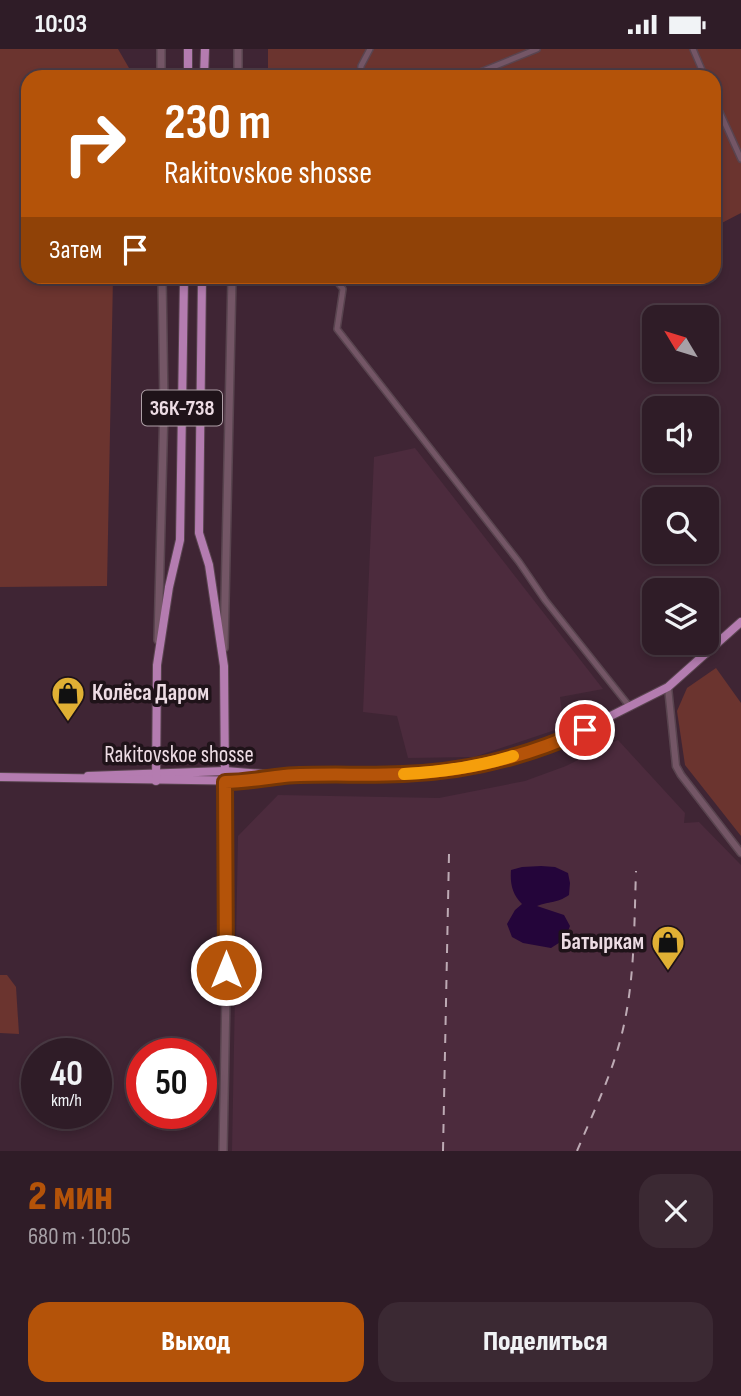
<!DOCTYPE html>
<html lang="ru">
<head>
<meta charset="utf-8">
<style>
	body { margin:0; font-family:"Sofia Sans Condensed",sans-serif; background:#3b2933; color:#f1f3f6; height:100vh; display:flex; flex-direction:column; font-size:26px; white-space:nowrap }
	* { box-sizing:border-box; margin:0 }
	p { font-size:23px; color:#a7a1a7 }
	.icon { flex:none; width:38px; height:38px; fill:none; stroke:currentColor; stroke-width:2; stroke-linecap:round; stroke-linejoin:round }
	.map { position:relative; height:1102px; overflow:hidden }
	.details { display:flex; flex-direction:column; background:#2f1c27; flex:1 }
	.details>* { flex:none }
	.hud { position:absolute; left:21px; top:21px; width:700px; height:214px; border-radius:21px; box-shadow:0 4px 10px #0003,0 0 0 2px #4a3a44; background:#b45309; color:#fff; overflow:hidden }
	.needle { width:46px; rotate:308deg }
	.controls { position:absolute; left:642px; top:256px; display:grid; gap:14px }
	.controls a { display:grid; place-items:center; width:77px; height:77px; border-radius:14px; background:#2f1c27; box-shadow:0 4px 10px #0003,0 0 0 2px #4a3a44; font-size:35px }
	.speed { position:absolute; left:21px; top:989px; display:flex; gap:14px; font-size:35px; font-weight:700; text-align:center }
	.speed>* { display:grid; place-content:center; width:91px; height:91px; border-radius:50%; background:#2f1c27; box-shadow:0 4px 10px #0003,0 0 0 2px #4a3a44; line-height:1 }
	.speed small { font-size:18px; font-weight:400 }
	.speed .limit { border:10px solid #d22; background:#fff; color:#111 }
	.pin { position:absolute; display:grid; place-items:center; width:60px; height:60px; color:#fff; margin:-30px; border:4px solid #fff; border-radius:50%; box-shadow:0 2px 7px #0007 }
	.me { position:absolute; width:77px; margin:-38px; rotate:0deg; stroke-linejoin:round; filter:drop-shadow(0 0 5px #0008) }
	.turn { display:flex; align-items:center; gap:24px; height:147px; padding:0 28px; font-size:32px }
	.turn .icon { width:91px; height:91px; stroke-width:2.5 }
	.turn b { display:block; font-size:49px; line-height:60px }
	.then { display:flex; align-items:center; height:66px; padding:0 28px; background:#0003; gap:14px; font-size:26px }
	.round { display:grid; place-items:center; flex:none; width:74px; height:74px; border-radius:21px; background:#3b2933 }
	.head { display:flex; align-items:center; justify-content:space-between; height:119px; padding:0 28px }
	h1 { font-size:42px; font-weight:800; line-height:52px; color:#b45309 }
	.cta { display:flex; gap:14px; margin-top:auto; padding:14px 28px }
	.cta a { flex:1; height:80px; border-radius:21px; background:#b45309; color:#fff; font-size:28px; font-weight:800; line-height:80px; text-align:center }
	.cta a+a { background:#3b2933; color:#f1f3f6 }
	.status { display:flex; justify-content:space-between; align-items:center; height:49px; padding:0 35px; background:#2f1c27; direction:ltr }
	.status svg { height:19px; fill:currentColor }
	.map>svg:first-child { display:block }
	.built { fill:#4c2b3d }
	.green { fill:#6b342f }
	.water { fill:#24053a }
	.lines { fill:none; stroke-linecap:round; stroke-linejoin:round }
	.minor-casing { stroke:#59444f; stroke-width:8 }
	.tertiary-casing { stroke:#59444f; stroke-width:9 }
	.secondary-casing { stroke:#59444f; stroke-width:10 }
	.primary-casing { stroke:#59444f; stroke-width:10 }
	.minor { stroke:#745666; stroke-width:5 }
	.tertiary { stroke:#745666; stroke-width:6 }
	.secondary { stroke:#745666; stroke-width:7 }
	.primary { stroke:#b47cb0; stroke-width:8 }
	.rail { stroke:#bdaab4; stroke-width:2; stroke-dasharray:9 9; stroke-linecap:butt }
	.route-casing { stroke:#753606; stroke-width:18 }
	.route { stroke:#b45309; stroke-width:12 }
	.slow { stroke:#f59e0b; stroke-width:12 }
	.labels { text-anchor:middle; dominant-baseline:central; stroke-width:7; stroke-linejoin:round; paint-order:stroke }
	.shield { fill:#1f1319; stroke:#afa0a7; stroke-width:2 }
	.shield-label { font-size:21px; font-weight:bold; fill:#eddce4 }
	.poi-label { font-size:23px; font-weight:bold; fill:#eddce4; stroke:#1f1319; text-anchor:start }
	.street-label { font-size:23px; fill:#eddce4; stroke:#1f1319 }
</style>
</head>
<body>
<div class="status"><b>10:03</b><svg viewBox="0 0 49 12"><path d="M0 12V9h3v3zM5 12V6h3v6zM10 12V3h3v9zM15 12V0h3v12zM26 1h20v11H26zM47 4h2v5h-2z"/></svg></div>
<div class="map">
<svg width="741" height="1102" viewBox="0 0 741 1102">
	<rect width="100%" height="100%" fill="#3f2534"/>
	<g class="built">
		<polygon points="415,399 603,640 560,648 564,678 474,708 408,709 397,667 363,663 374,408"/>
		<polygon points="618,691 685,764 684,774 699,773 741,816 741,1102 232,1102 238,787 278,746 439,749 525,732 566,717"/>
	</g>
	<g class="green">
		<polygon points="0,0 118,0 129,19 129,28 28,28 28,228 113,228 107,537 0,538"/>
		<polygon points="268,0 741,0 741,164 714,178 714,28 268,28"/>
		<polygon points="716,619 741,654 741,787 685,716 677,662 687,639"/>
		<polygon points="7,926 16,938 19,985 0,984 0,926"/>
	</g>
	<path class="water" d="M541 817 555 818 568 824 570 834 569 846C556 855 549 852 537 857L564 866 570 877 565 890 551 899 523 894 512 888 507 875 515 861 522 855C512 845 510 834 511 821L522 818Z"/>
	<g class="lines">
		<defs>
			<g id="minor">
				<polyline points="693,0 705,28"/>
				<polyline points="360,28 361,17 370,0"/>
				<polyline points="468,28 537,0"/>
				<polyline points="714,50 741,110"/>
				<polyline points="333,228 343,240 337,280 519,513 545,551 630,658"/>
			</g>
			<polyline id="tertiary" points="668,638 676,717 681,726 741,804"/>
			<g id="secondary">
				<polyline points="161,0 161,28"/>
				<polyline points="238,28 238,0"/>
				<polyline points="158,591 164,358 162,228"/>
				<polyline points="224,599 232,228"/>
				<polyline points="223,1102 226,945 225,733"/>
			</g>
			<g id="primary">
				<polyline points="188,28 188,0"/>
				<polyline points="204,28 205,0"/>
				<polyline points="202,228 199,484 209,516 224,617 225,733"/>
				<polyline points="88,727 225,722 274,726"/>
				<polyline points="0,728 254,732 284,727 406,725 444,722 488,715 520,705 565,690 668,638 741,573"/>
				<polyline points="156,732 157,616 169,538 180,491 184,228"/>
			</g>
		</defs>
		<use href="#minor" class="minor-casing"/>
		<use href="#tertiary" class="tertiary-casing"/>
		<use href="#secondary" class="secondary-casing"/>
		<use href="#primary" class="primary-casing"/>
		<use href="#minor" class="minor"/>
		<use href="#tertiary" class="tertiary"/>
		<use href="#secondary" class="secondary"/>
		<use href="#primary" class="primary"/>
		<g class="rail">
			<polyline points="443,1102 449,805"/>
			<path d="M577 1102C592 1066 610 1030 620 992 635 937 634 879 636 822"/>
		</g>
	</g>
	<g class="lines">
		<defs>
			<path id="route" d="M226 921 225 733C246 733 264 729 284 727 323 724 364 727 403 725 466 723 528 707 585 681"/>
		</defs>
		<use href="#route" class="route-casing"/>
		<use href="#route" class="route"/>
		<path class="slow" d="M404 725C441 723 477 718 513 707"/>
	</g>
	<defs>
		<symbol id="shop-pin" viewBox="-11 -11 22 30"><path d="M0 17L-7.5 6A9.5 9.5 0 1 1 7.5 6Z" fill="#e0b034" stroke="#1f1319"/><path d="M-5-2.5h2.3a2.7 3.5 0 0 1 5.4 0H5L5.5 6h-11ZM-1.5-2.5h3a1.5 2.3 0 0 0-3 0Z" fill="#111"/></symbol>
	</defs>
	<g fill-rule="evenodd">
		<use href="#shop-pin" x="49" y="625" width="38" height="52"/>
		<use href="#shop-pin" x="649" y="874" width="38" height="52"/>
	</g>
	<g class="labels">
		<rect class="shield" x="142" y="341.5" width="80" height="35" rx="5"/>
		<g class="shield-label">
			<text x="182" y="359">36К-738</text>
		</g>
		<g class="poi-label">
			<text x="92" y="644">Колёса Даром</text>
			<text x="644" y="893" text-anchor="end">Батыркам</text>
		</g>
		<g class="street-label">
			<text x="179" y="706">Rakitovskoe shosse</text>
		</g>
	</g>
</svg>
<div class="controls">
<a><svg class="needle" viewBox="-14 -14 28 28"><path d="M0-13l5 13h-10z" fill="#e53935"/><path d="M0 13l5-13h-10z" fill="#a7a1a7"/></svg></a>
<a><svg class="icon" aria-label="sound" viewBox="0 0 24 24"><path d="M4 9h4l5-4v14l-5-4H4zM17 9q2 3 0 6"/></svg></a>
<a><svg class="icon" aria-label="search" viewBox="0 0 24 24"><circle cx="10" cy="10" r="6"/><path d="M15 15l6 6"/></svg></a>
<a><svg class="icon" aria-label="layers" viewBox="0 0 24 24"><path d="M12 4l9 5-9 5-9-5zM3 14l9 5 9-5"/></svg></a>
</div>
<div class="speed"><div>40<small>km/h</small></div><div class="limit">50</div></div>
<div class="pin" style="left:585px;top:681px;background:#d93025"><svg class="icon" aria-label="arrive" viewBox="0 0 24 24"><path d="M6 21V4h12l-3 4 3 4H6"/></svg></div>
<svg class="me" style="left:226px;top:921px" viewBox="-20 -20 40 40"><circle r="17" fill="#b45309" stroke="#fff" stroke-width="3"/><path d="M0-11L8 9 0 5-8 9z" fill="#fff"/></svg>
<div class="hud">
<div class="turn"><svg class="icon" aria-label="right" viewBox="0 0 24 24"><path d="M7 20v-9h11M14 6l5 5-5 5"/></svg><div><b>230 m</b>Rakitovskoe shosse</div></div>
<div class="then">Затем<svg class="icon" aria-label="arrive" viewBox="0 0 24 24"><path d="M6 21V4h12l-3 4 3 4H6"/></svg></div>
</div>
</div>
<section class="details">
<div class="head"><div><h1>2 мин</h1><p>680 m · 10:05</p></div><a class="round"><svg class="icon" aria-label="close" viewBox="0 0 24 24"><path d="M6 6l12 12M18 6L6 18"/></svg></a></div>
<div class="cta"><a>Выход</a><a>Поделиться</a></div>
</section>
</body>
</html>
